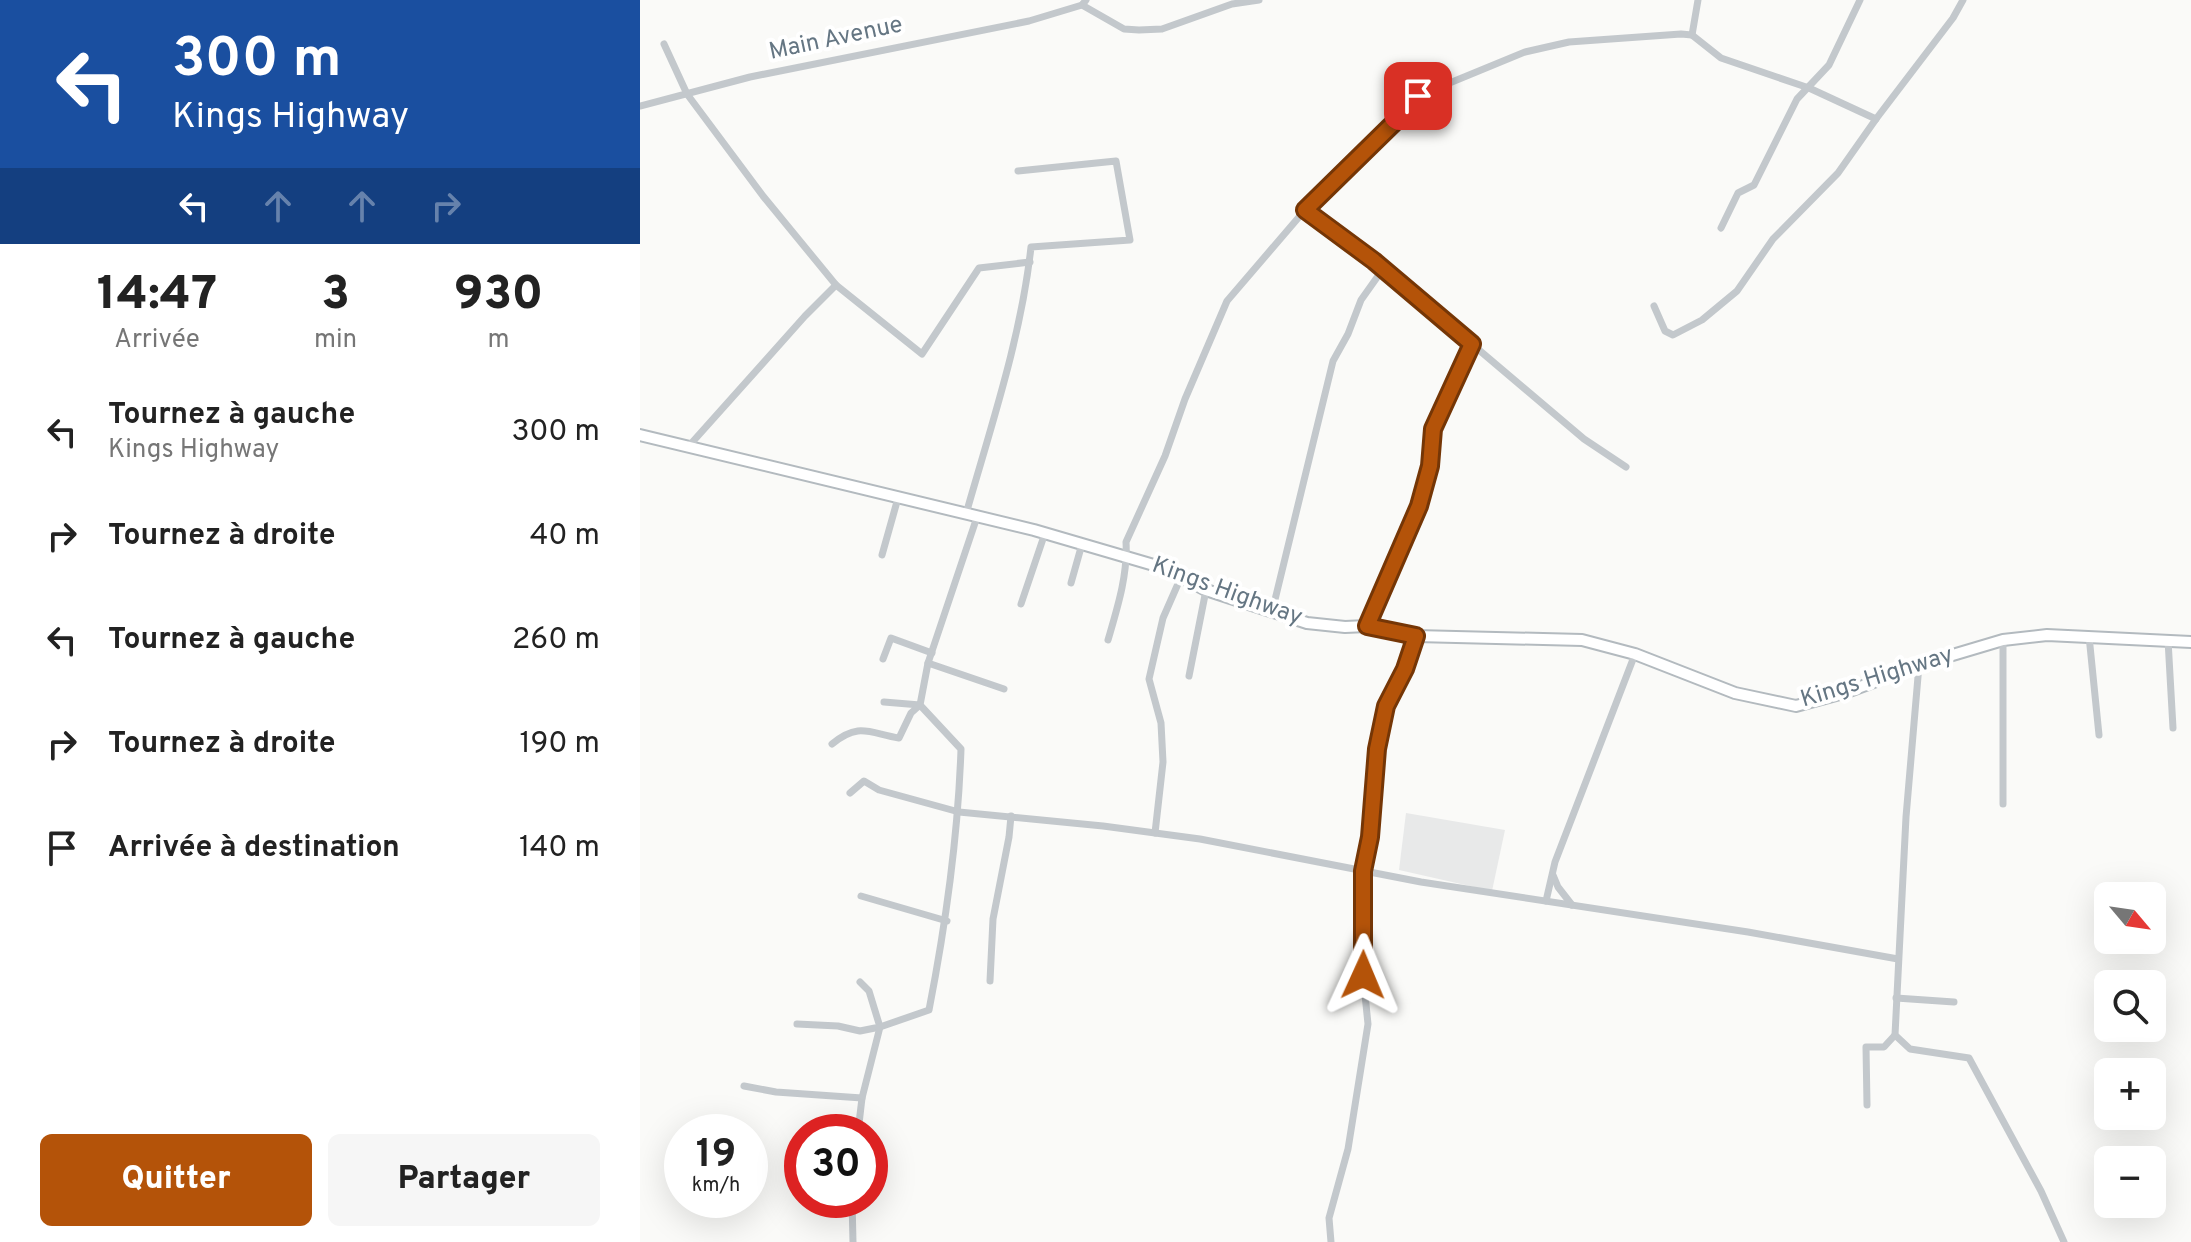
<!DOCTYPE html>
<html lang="fr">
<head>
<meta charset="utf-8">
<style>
	body { margin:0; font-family:Overpass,sans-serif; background:#f6f6f6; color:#222; height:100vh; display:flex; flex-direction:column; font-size:30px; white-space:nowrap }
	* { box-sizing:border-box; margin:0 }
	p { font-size:26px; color:#767676 }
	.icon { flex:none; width:44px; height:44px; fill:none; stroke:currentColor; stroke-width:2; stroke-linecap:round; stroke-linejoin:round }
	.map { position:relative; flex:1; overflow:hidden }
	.sheet { display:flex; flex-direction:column; background:#fff; width:640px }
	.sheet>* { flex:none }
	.guide { background:#1a4fa0; color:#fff; overflow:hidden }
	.needle { width:52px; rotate:119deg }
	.buttons { position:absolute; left:1454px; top:882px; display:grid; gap:16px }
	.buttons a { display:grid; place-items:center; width:72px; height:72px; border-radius:12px; background:#fff; box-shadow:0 8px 32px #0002; font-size:40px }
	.speed { position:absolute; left:24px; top:1114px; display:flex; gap:16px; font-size:40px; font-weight:700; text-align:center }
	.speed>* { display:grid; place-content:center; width:104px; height:104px; border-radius:50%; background:#fff; box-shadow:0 8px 32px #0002; line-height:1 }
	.speed small { font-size:20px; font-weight:400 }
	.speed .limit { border:12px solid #d22; background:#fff; color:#111 }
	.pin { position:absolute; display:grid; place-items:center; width:68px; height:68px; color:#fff; margin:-34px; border-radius:16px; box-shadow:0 4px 12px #0006 }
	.me { position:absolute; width:88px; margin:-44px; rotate:1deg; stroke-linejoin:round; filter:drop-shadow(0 0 6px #0008) }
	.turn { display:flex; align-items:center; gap:28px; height:168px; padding:0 40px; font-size:36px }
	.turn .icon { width:104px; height:104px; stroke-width:2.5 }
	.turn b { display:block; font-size:56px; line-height:68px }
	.lanes { display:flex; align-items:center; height:76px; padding:0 40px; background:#0003; justify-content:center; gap:40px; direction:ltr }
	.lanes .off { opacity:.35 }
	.eta { display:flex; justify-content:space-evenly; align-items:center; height:136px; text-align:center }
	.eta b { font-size:48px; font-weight:800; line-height:56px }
	.primary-button { display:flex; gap:16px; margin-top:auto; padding:16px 40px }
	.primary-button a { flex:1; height:92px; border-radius:12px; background:#b45309; color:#fff; font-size:32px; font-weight:800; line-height:92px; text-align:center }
	.primary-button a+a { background:#f6f6f6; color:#222 }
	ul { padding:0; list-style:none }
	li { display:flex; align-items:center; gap:24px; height:104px; padding:0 40px }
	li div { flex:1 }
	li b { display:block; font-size:30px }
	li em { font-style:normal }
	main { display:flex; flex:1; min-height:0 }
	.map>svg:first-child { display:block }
	.built { fill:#e8e9e9 }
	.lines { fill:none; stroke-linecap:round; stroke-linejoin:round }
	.secondary-casing { stroke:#b3babf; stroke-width:14 }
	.street { stroke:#c3c8cc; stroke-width:7 }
	.secondary { stroke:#fff; stroke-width:10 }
	.route-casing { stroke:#753606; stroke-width:20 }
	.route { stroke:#b45309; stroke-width:14 }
	.labels { text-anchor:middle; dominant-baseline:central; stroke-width:8; stroke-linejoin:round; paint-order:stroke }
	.street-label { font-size:24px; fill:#657683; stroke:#fff }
</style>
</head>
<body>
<main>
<section class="sheet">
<div class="guide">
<div class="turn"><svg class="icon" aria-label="left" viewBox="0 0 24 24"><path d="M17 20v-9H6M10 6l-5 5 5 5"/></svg><div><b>300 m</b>Kings Highway</div></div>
<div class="lanes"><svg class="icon" aria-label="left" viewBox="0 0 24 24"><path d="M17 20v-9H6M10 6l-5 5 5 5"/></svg><svg class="icon off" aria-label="ahead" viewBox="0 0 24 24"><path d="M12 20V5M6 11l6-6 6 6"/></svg><svg class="icon off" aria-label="ahead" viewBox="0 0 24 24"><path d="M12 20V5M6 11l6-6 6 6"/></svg><svg class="icon off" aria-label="right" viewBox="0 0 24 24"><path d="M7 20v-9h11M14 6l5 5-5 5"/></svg></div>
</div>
<div class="eta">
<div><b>14:47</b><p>Arrivée</p></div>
<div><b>3</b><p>min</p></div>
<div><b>930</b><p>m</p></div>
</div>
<ul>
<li><svg class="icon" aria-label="left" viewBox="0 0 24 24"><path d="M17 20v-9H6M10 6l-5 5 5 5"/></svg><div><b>Tournez à gauche</b><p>Kings Highway</p></div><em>300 m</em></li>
<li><svg class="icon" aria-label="right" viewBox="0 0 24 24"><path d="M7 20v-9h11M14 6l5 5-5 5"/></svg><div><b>Tournez à droite</b></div><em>40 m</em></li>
<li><svg class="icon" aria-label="left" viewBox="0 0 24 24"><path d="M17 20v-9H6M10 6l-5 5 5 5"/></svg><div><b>Tournez à gauche</b></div><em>260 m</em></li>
<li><svg class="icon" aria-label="right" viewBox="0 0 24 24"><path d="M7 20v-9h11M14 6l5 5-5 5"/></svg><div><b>Tournez à droite</b></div><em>190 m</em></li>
<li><svg class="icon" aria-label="arrive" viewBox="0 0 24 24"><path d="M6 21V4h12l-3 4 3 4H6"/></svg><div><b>Arrivée à destination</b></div><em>140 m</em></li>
</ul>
<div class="primary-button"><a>Quitter</a><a>Partager</a></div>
</section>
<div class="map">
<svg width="1551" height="1242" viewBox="0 0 1551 1242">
	<rect width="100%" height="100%" fill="#fafaf8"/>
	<polygon class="built" points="766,813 865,830 852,891 759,870"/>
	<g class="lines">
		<defs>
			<polyline id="secondary" points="0,435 394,530 524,568 566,590 667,623 705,627 727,626 776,636 942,640 995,654 1095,693 1156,706 1207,692 1279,665 1363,640 1407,635 1551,642"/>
		</defs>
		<use href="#secondary" class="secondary-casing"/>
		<g class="street">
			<polyline points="442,5 484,29 499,30 522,29 592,4 619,0"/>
			<polyline points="1052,35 1081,58 1169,88 1236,119"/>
			<polyline points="24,44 47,94 123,196 196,285 282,354 339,268 390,262"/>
			<polyline points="0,106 110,77 389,21 442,5 446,0"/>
			<polyline points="665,210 734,261 944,439 986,467"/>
			<polyline points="1081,228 1098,193 1114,185 1157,99 1189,65 1220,0"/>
			<polyline points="1014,306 1025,331 1033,335 1062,320 1097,291 1133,239 1198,173 1236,119 1313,18 1323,0"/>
			<polyline points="48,447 165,316 196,285"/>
			<path d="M326 514C351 426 381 338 391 247L490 240 476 161 378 171"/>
			<polyline points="242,555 258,498"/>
			<polyline points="431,583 442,544"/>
			<polyline points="381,604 405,533"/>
			<polyline points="632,612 693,361 708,334 721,300 743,269"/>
			<polyline points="727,626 779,506 790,466 793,429 832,344"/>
			<polyline points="1449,636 1459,735"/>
			<path d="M468 640C477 609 488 575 486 542L525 456 545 399 587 301 665 210 778 96 885 52 929 42 1041 34 1052 35 1058 0"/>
			<polyline points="1528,640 1533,728"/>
			<polyline points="243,659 251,638 292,653"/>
			<polyline points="288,663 364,689"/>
			<polyline points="1279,665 1266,817 1255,1035 1270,1049 1329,1058 1401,1191 1424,1242"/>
			<polyline points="549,676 566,590"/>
			<polyline points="244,702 280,705"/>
			<path d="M192 744C219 722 229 733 259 738L271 713 280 705"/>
			<polyline points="210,793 224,781 239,790 319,812 463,826 560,839 781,882 1108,932 1258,959"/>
			<polyline points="1363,804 1363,640"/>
			<polyline points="515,833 523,762 521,723 509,679 523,618 541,577"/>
			<polyline points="913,875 918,887 932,905"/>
			<polyline points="221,896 307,921"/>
			<polyline points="906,901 915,862 995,654"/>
			<polyline points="350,981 353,919 369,837 371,816"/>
			<polyline points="1256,998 1314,1002"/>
			<polyline points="157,1024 198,1026 220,1031 240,1027 229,991 220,982"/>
			<polyline points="104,1086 136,1092 222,1098"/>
			<polyline points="1227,1105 1226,1047 1244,1047 1255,1035"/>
			<path d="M218 1132 222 1098 240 1027 289 1010C306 923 318 837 321 749L280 705 288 663 337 517"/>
			<polyline points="212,1200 213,1242"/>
			<polyline points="691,1242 689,1218 708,1149 728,1024 723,975 723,871 730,837 737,749 746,706 765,669 776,636"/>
		</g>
		<use href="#secondary" class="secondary"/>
	</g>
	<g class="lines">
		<defs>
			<polyline id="route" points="723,975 723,871 730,837 737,749 746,706 765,669 776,636 727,626 779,506 790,466 793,429 832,344 734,261 665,210 764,113 778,96"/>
		</defs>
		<use href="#route" class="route-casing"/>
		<use href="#route" class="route"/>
	</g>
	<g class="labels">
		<g class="street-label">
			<text transform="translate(196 39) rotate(-12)">Main Avenue</text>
			<text transform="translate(587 592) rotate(20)">Kings Highway</text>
			<text transform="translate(1237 678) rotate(-17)">Kings Highway</text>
		</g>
	</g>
</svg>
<div class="buttons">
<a><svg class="needle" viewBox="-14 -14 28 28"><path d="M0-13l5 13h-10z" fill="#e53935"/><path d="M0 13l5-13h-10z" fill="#767676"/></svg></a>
<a><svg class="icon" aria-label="search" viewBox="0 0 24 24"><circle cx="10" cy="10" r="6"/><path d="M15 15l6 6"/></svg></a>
<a>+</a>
<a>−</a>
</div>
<div class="speed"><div>19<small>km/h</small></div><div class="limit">30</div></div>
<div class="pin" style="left:778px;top:96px;background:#d93025"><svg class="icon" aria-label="arrive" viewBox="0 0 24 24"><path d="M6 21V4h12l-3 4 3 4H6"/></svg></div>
<svg class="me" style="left:723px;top:975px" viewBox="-20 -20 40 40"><path d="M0-17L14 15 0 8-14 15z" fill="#b45309" stroke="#fff" stroke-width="4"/></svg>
</div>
</main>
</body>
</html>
